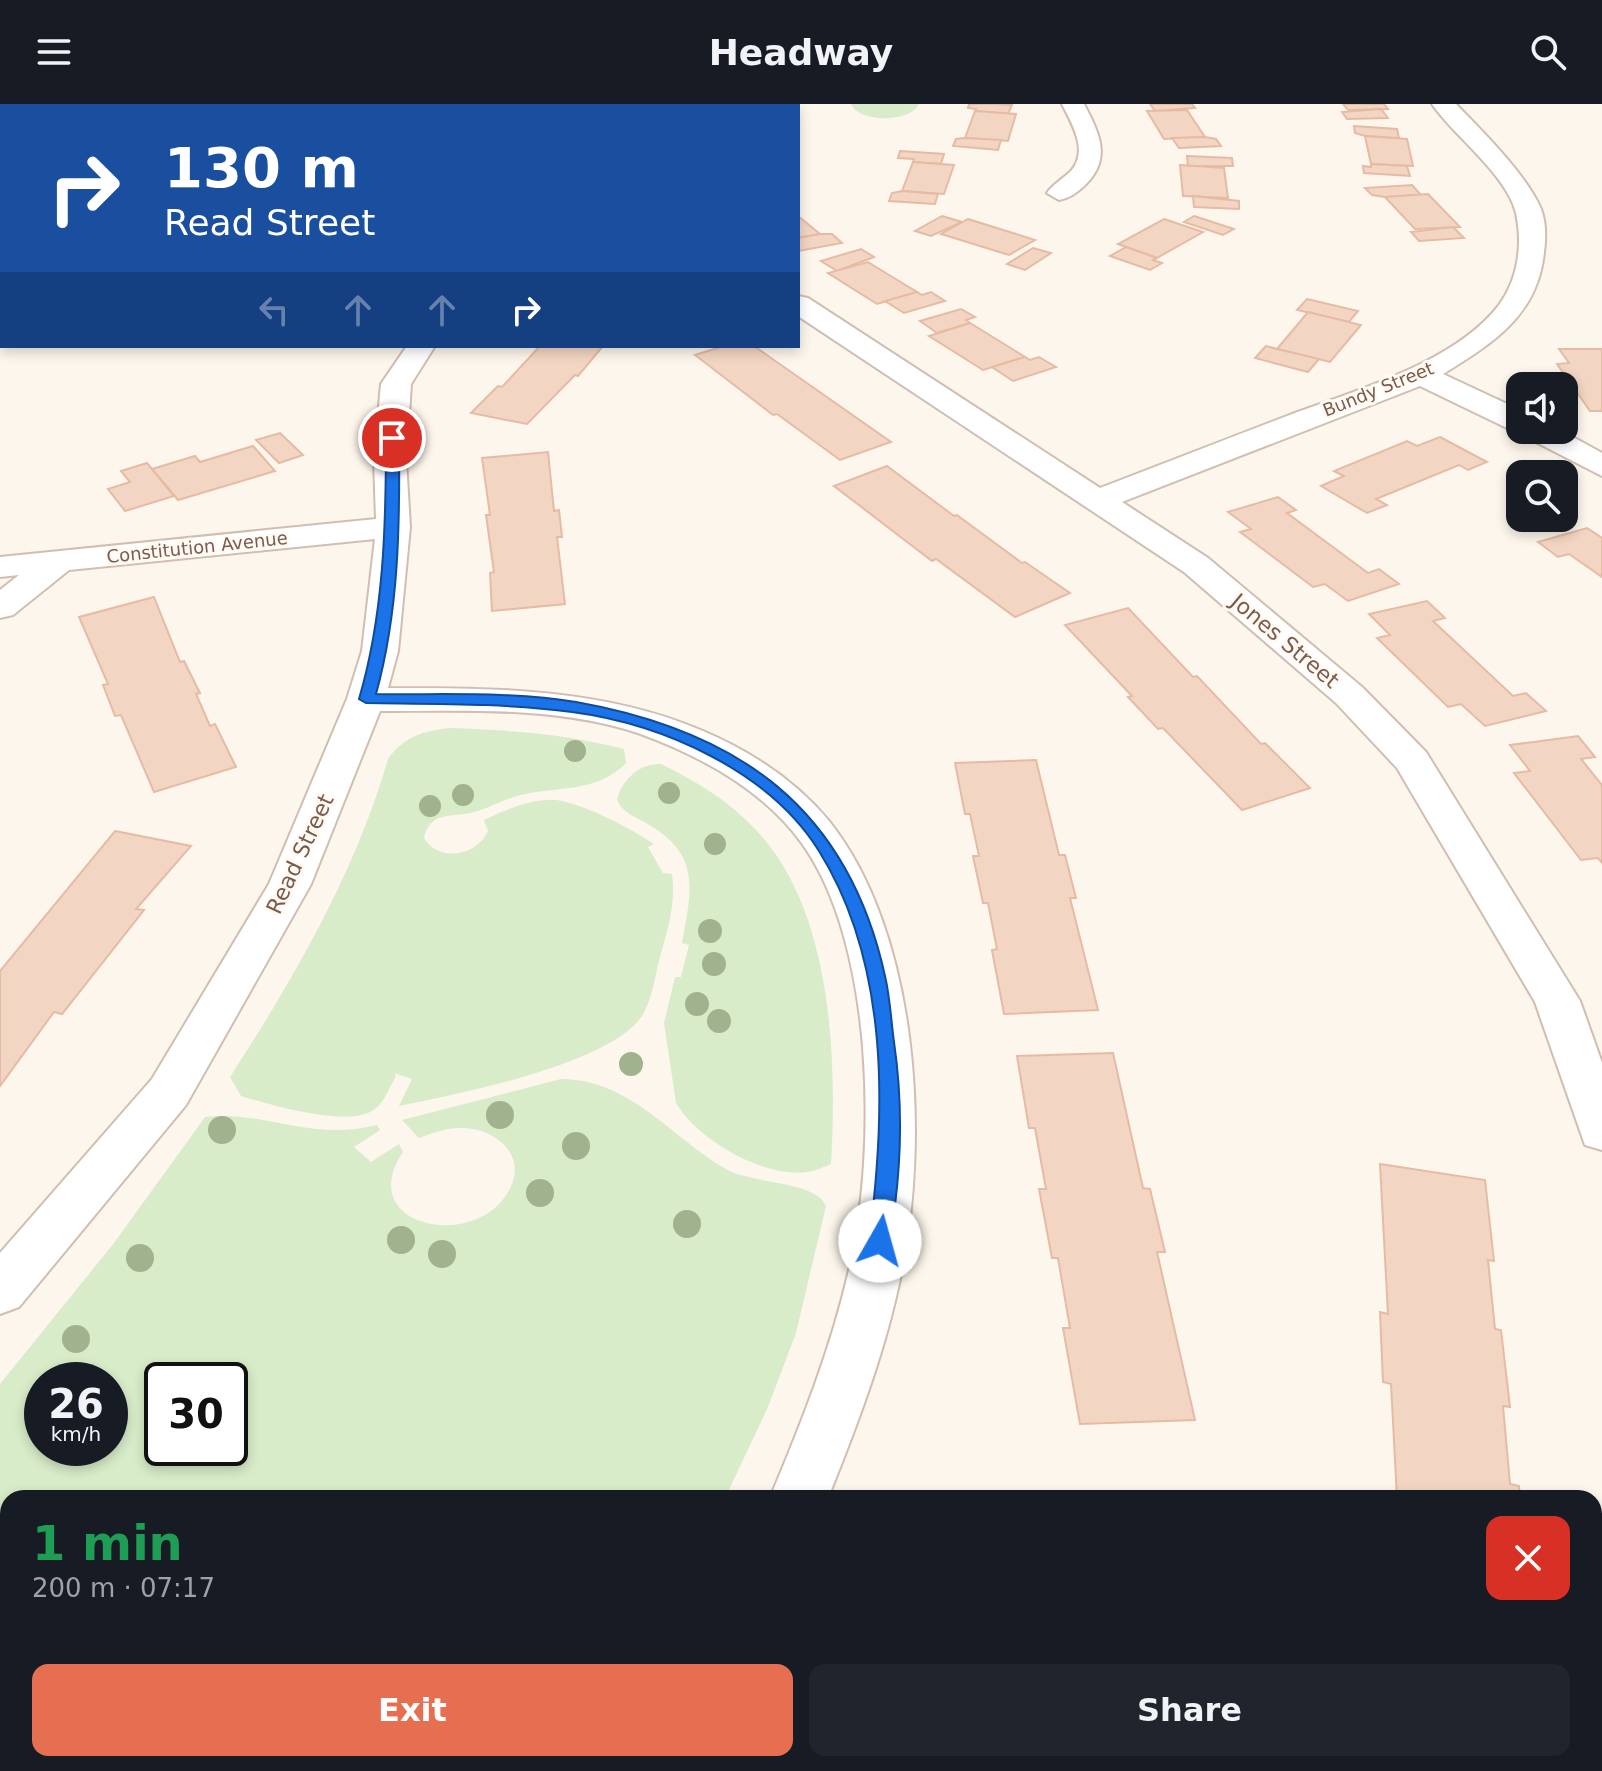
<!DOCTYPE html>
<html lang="en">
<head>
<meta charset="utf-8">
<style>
	body { margin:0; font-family:"DejaVu Sans",sans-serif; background:#20242c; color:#f1f3f6; height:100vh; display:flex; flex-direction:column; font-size:30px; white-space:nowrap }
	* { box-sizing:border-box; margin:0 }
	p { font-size:26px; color:#9ea1a6 }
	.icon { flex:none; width:44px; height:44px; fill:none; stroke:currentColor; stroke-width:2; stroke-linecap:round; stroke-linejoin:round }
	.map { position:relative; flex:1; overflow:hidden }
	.side { position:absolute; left:0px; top:1386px; width:1602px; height:282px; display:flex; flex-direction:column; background:#171b24; border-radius:24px 24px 0 0; box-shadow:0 4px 12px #0003 }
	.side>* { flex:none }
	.top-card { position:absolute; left:0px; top:0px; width:800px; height:244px; box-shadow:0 4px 12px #0003; background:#1a4fa0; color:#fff; overflow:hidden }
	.fabs { position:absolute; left:1506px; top:268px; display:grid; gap:16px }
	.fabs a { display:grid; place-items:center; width:72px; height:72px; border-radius:16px; background:#171b24; box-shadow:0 4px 12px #0003; font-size:40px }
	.speed { position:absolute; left:24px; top:1258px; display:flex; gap:16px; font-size:40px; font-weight:700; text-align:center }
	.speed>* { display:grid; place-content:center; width:104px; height:104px; border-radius:50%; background:#171b24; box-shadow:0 4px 12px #0003; line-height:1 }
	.speed small { font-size:20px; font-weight:400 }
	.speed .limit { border:4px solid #111; border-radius:12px; background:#fff; color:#111 }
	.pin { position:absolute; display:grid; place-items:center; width:68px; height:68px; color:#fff; margin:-34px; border:4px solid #fff; border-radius:50%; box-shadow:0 2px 8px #0007 }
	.me { position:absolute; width:88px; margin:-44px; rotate:7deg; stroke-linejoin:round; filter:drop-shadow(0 0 6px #0008) }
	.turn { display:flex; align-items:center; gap:28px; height:168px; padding:0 32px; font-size:36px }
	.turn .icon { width:104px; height:104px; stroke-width:2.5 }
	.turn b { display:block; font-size:56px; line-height:68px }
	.lanes { display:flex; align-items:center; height:76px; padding:0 32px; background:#0003; justify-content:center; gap:40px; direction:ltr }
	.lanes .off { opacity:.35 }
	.round { display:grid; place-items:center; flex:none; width:84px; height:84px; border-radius:16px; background:#20242c }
	.headline { display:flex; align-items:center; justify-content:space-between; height:136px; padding:0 32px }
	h1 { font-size:48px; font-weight:700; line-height:60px; color:#1e9e55 }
	.cta { display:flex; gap:16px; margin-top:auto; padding:16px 32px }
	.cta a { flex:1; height:92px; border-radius:16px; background:#e76f51; color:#fff; font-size:32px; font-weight:700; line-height:92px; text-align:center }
	.cta a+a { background:#20242c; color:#f1f3f6 }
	header { display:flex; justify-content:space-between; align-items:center; height:104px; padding:0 32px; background:#171b24; font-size:36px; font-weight:700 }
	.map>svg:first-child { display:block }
	.green { fill:#d8ecc9; fill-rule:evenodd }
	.building { fill:#f3d5c3; stroke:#e6bba3; stroke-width:2 }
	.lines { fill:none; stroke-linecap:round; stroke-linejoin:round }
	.street-casing { stroke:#d1beb0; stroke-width:4 }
	.street { fill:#fff; fill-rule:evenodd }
	.tree { fill:#a0b28e }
	.route { fill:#1a73e8; stroke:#114b97; stroke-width:2 }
	.labels { text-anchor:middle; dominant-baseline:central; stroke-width:6; stroke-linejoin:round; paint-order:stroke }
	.far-street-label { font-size:18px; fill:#7a5c4d; stroke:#fffaf3 }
	.street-label { font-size:22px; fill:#7a5c4d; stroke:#fffaf3 }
</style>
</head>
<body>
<header><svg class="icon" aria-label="menu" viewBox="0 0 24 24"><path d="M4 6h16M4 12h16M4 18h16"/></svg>Headway<svg class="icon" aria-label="search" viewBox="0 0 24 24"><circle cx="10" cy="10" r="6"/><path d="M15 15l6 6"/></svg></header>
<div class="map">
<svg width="1602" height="1667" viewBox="0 0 1602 1667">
	<rect width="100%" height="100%" fill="#fdf6ec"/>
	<g class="green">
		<path d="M851 0H919C910 19 859 19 851 0Z"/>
		<path d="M450 624C509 626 566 630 624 645L626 659C597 689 558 682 521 691 504 695 490 704 474 708 453 714 430 706 424 734 439 759 477 752 488 727L484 716C504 706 534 694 556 696 582 699 632 725 654 740L648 743 663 769 672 770C676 799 668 825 660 853 655 871 652 897 642 912 609 961 457 990 399 1002L412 975 394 969 396 972C390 982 385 997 376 1004 353 1026 268 1000 241 992L230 973C294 874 355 769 388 655 404 632 424 627 450 624Z"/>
		<path d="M661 660C696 677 729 697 756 726 833 807 837 956 831 1060 824 1063 815 1067 808 1068 763 1074 698 1036 676 999L664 919 675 873H681L689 841 682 839C692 785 701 750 646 719 635 713 622 708 617 696 622 675 640 659 661 660Z"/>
		<path d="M561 975C630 975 672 1034 726 1065 751 1080 817 1077 826 1102L796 1229 768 1303 725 1394H8V1660H546L540 1667H0V1280L114 1139 205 1013C267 1006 309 1038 377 1021L380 1026 354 1043 371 1058 399 1040 403 1048C351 1125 484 1150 512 1080 525 1046 490 1023 460 1024 446 1024 432 1029 419 1034L402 1016ZM110 1276V1344H42V1276ZM230 1276V1344H162V1276Z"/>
	</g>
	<g class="building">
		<polygon points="969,0 996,0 1012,1 1008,10 975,7 976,5 968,4"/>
		<polygon points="1150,0 1192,0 1195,4 1155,7"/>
		<polygon points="1343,0 1384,0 1388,5 1348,6"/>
		<polygon points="1381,5 1388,14 1347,15 1342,8"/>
		<polygon points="1187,6 1205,33 1164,35 1147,7"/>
		<polygon points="975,7 1016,10 1008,37 965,34"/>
		<polygon points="1354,22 1397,25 1399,34 1365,32 1355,29"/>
		<polygon points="1365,32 1407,35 1413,62 1371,60"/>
		<polygon points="1205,33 1216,35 1221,42 1179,44 1172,34"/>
		<polygon points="965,34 1001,36 998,46 953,42 956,35"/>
		<polygon points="900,47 944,50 941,60 913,58 914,55 898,54"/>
		<polygon points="1187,52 1232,54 1233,62 1188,62"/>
		<polygon points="913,58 954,61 944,90 902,87"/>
		<polygon points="1371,60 1407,62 1410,72 1364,69 1363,62 1371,63"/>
		<polygon points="1180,61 1224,64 1228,94 1183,92"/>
		<polygon points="1412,81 1421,91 1385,93 1372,91 1365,84"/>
		<polygon points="902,87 938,90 935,100 889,97 892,89"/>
		<polygon points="1428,90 1460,123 1415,125 1385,93"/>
		<polygon points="1193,92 1239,97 1239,105 1194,103"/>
		<polygon points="798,112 803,116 820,130 798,134"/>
		<polygon points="942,112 962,118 931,132 915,127"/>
		<polygon points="1194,112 1234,125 1223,131 1184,118"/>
		<polygon points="968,115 1035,136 1009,151 941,130"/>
		<polygon points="1164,115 1203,128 1157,154 1118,140"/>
		<polygon points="1453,123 1464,134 1419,137 1411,128"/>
		<polygon points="820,130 832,130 842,139 798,147 798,134"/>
		<polygon points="1126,143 1157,154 1153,156 1162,159 1150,166 1110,152"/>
		<polygon points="1033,144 1051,149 1025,166 1007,160"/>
		<polygon points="861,145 874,153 837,167 821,157"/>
		<polygon points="868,158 894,174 917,188 877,200 828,169"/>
		<polygon points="917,188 922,191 931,188 945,197 904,209 885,197"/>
		<polygon points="1307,195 1358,207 1349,218 1297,206"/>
		<polygon points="961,205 975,213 966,216 970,219 937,229 920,217"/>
		<polygon points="1308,208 1361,221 1330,258 1277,245"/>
		<polygon points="970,219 1001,238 1025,253 983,266 929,232"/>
		<polygon points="540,242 603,242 578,272 575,271 527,320 471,309 498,282 502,283"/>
		<polygon points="724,242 754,242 891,338 840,356 777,310 773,311 695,251"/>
		<polygon points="1266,242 1277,245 1319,255 1308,268 1255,254"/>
		<polygon points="1559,245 1602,245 1602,307 1590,307 1557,260 1569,259"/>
		<polygon points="1025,253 1030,256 1039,253 1056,263 1013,277 992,263"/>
		<polygon points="280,329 303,351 279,359 256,336"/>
		<polygon points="1440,333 1487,358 1468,366 1459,361 1376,395 1387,401 1367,409 1321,382 1344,372 1334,367 1407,337 1417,342"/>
		<polygon points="253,342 275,367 178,396 152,365 195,352 200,358"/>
		<polygon points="548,348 554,407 559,406 562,433 557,433 565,500 492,507 490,469 494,468 486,411 490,411 482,354"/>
		<polygon points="147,359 174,392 125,407 108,385 130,378 121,367"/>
		<polygon points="887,362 954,412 957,411 1022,459 1025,458 1070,489 1015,513 936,455 932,457 834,382"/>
		<polygon points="1278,393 1296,406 1287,409 1368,469 1379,465 1399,480 1348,497 1325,480 1313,483 1240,428 1251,425 1228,408"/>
		<polygon points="1587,424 1602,434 1602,473 1569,450 1558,453 1538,438"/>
		<polygon points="154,493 180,558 184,557 200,589 196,590 210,622 215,620 236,663 154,688 121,611 115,612 103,581 108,580 79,513"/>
		<polygon points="1427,497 1445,514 1433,517 1513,592 1526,589 1546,607 1485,622 1461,600 1448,603 1377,534 1390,531 1369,510"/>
		<polygon points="1128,504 1193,573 1197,572 1261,640 1265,639 1310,684 1242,706 1163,624 1158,625 1128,593 1132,592 1065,521"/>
		<polygon points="1578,632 1595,653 1581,655 1602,681 1602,759 1598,754 1581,756 1514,669 1530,667 1510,641"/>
		<polygon points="1036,656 1059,751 1065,751 1076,794 1070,794 1098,906 1004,910 992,846 997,845 988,799 983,799 973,752 979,752 970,710 965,710 955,659"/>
		<polygon points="115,727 191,742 136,805 144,806 62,910 54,908 0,982 0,867"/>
		<polygon points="1113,949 1143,1084 1150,1085 1165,1148 1157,1148 1195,1316 1080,1320 1063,1224 1070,1224 1058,1154 1052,1154 1039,1085 1046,1085 1035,1024 1029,1024 1017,952"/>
		<polygon points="1380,1060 1485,1076 1494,1157 1488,1156 1495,1225 1501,1226 1510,1303 1503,1302 1510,1380 1519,1382 1520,1394 1397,1394 1391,1280 1383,1278 1380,1208 1388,1210"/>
		<polygon points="872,1660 1028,1660 1024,1667 868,1667"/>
		<polygon points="1371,1660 1523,1660 1521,1667 1369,1667"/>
	</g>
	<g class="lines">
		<defs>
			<g id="street">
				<path d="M1062 0H1084C1099 29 1112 54 1086 80 1078 88 1070 94 1059 96L1047 89C1053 80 1063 75 1071 67 1089 47 1072 20 1062 0Z"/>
				<path d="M1432 0H1456C1482 27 1526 70 1541 105 1546 119 1546 134 1544 148 1538 211 1493 239 1443 270L1520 306V326H1560L1602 349V372L1526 333 1522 327 1509 325 1420 282 1122 398 1208 454 1362 583 1426 648 1580 897 1602 959V1046L1585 1041 1535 898 1397 664 1336 599 1184 468 798 212V192L808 194 1100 384C1162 360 1224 336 1287 312 1353 287 1454 260 1499 201 1518 175 1523 141 1516 109 1507 71 1454 32 1432 0Z"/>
				<polygon points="2,17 2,31 0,32 0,18"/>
				<path d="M407 242H435L411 280 406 356 410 423 398 547 388 584C495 584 603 584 703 627 750 647 796 677 829 717 918 829 929 1030 902 1165 887 1243 858 1319 828 1394H770C801 1320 831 1245 849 1166 877 1049 875 839 801 738 762 685 699 651 638 629 557 602 465 607 380 607L311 780 186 1001 19 1203 0 1210V1149L152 975 269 780 347 595 362 547 375 435 69 466 13 511 0 514V486L19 471 0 473V453L376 415 374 356 381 280Z"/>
				<polygon points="608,1660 677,1660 674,1667 605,1667"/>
			</g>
		</defs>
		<use href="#street" class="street-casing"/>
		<use href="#street" class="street"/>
	</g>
	<g class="tree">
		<circle cx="575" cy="647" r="11"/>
		<circle cx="669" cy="689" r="11"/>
		<circle cx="463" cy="691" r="11"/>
		<circle cx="430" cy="702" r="11"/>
		<circle cx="715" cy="740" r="11"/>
		<circle cx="710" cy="827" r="12"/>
		<circle cx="714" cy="860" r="12"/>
		<circle cx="697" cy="900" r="12"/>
		<circle cx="719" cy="917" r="12"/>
		<circle cx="631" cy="960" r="12"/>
		<circle cx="500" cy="1011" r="14"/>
		<circle cx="222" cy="1026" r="14"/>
		<circle cx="576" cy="1042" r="14"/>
		<circle cx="540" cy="1089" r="14"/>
		<circle cx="687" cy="1120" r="14"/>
		<circle cx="401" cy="1136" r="14"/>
		<circle cx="442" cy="1150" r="14"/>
		<circle cx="140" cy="1154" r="14"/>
		<circle cx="76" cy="1235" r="14"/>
	</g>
	<path class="route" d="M392 330 399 334C400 420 399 507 376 590 441 591 511 587 576 598 739 627 848 704 885 872 890 893 891 916 894 938 902 993 902 1046 895 1101 894 1115 894 1131 888 1143H873L869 1137C886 1009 890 861 819 747 769 667 663 620 572 608 504 599 435 600 366 599L359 595C384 510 386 422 386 334Z"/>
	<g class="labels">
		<g class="far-street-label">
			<text transform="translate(1378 285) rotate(-22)">Bundy Street</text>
			<text transform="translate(197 443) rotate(-6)">Constitution Avenue</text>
		</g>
		<g class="street-label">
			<text transform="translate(1285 537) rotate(40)">Jones Street</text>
			<text transform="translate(300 750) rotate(-65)">Read Street</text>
		</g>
	</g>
</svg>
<div class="fabs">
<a><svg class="icon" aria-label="sound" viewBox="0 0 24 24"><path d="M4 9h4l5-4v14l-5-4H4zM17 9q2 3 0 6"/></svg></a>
<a><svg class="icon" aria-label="search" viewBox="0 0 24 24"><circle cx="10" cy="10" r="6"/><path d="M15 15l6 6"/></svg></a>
</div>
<div class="speed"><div>26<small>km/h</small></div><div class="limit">30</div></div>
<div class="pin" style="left:392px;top:334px;background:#d93025"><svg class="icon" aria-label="arrive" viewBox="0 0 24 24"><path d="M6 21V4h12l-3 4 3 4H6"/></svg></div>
<svg class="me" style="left:880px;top:1137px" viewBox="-20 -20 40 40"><circle r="19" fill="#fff"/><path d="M0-13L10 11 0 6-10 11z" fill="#1a73e8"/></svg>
<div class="top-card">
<div class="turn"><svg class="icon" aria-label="right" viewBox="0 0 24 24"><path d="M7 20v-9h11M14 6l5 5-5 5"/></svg><div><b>130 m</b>Read Street</div></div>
<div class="lanes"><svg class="icon off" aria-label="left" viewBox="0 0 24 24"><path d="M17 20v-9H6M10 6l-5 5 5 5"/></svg><svg class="icon off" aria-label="ahead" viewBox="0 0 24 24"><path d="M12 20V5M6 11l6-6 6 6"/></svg><svg class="icon off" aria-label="ahead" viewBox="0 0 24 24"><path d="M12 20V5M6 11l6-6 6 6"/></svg><svg class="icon" aria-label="right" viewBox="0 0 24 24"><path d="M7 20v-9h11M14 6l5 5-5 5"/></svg></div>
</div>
<section class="side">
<div class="headline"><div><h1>1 min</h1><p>200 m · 07:17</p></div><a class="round" style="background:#d93025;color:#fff"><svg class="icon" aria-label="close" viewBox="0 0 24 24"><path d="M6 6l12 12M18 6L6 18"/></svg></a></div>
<div class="cta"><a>Exit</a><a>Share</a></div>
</section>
</div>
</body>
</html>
